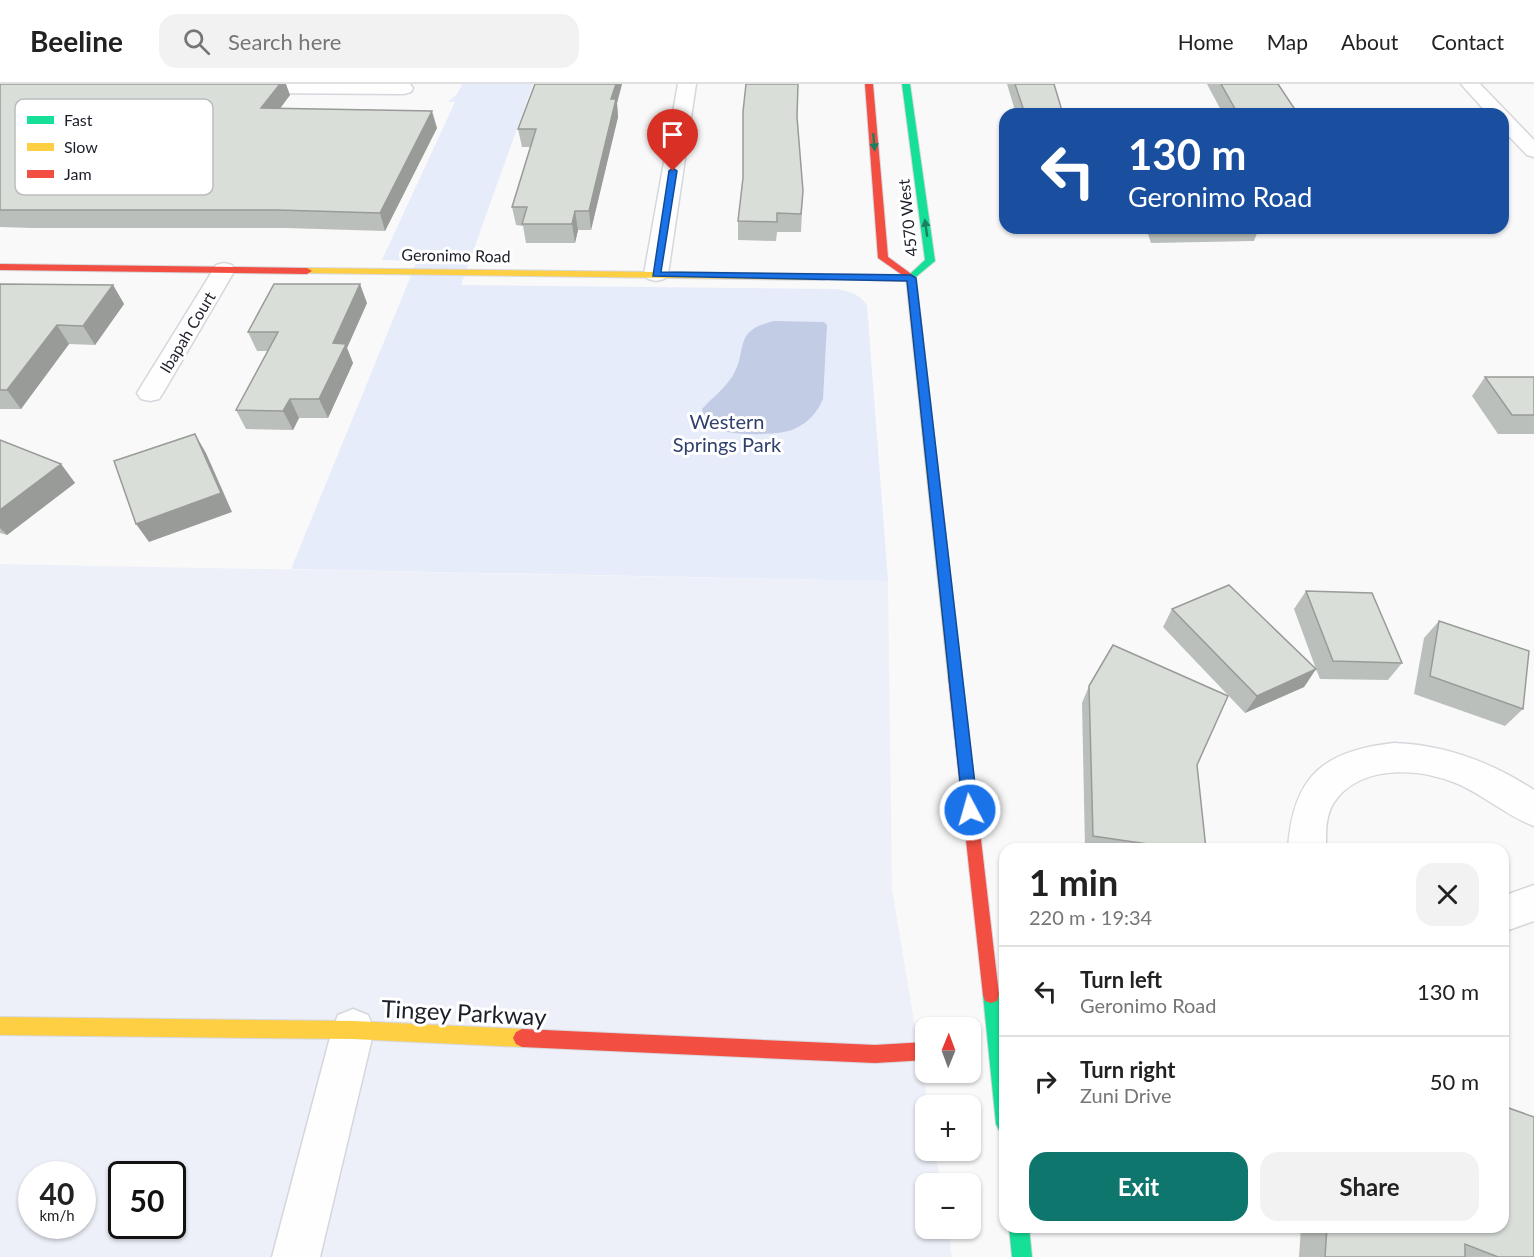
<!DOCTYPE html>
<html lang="en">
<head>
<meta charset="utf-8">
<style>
	body { margin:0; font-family:Lato,sans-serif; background:#f2f2f2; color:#222; height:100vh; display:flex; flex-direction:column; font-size:22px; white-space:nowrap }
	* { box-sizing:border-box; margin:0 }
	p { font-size:20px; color:#767676 }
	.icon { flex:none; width:33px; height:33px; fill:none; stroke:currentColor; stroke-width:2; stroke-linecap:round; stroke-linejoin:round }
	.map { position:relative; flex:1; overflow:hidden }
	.drawer { position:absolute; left:999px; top:759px; width:510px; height:390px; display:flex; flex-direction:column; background:#fff; border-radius:18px; box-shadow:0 2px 4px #0004 }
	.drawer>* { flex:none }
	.top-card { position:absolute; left:999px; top:24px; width:510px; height:126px; border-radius:18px; box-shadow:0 2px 4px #0004; background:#1a4fa0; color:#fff; overflow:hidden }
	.needle { width:39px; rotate:1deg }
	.fabs { position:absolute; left:915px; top:933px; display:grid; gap:12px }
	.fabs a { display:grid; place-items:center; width:66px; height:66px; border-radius:12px; background:#fff; box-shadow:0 2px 4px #0004; font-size:30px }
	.speed { position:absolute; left:18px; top:1077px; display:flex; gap:12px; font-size:30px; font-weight:700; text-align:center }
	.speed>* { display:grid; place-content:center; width:78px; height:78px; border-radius:50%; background:#fff; box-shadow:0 2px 4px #0004; line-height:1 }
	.speed small { font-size:15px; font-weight:400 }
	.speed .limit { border:3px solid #111; border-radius:9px; background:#fff; color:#111 }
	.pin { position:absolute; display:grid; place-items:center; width:51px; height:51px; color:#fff; margin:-62px -26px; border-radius:50% 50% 50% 0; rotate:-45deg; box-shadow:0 0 6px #0007 }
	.pin .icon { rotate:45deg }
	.me { position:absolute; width:66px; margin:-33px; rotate:354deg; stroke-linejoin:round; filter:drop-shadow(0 0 4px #0008) }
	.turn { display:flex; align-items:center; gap:21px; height:126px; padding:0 30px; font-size:27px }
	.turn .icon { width:78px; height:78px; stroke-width:2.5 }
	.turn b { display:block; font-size:42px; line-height:51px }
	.round { display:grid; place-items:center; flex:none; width:63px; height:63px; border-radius:18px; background:#f2f2f2 }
	.headline { display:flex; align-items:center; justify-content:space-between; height:102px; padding:0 30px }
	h1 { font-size:36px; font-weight:700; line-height:45px }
	.cta { display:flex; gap:12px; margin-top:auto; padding:12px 30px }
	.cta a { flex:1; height:69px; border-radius:18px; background:#0f766e; color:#fff; font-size:24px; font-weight:700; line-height:69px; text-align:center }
	.cta a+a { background:#f2f2f2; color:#222 }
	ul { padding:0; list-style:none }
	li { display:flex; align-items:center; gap:18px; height:90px; padding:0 30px; border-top:2px solid #e0e0e0 }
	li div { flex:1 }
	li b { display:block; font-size:22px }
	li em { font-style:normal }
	header { display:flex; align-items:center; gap:36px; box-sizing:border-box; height:84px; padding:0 30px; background:#fff; border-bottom:2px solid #e0e0e0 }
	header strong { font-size:28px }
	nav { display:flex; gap:33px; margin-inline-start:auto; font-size:21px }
	.search { width:420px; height:54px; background:#f2f2f2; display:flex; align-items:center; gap:15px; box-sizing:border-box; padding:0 21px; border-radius:18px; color:#767676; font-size:22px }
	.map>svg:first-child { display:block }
	.built { fill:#edf0f8; fill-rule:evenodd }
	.green { fill:#e7ecfa }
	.water { fill:#c2cce5 }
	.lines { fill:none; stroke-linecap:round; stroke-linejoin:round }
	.street-casing { stroke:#d6d7dd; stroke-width:3 }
	.fast-casing { stroke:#d6d7dd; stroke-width:2 }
	.slow-casing { stroke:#d6d7dd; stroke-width:2 }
	.jam-casing { stroke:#d6d7dd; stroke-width:2 }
	.street { fill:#fefefe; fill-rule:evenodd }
	.fast { fill:#16e098; fill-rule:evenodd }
	.slow { fill:#ffcf43; fill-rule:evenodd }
	.jam { fill:#f24e42; fill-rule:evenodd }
	.wall { fill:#bbbfbb }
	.shaded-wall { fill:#999b98 }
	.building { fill:#daded9; stroke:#999b98; stroke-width:1.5 }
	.oneway { fill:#198061 }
	.route { fill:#1a73e8; stroke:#114b97; stroke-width:1.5 }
	.labels { text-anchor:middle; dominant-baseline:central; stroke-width:6; stroke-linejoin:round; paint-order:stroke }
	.far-street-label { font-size:16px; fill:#1c1f2a; stroke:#fff }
	.park-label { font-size:20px; fill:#303f6e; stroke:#fff }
	.near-street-label { font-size:24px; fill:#1c1f2a; stroke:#fff }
	.key { fill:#fff; stroke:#bbbcbf; stroke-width:1.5 }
	.key-label { font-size:16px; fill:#1c1f2a }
</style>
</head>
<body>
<header>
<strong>Beeline</strong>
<div class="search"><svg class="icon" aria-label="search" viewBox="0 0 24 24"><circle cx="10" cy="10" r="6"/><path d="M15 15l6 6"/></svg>Search here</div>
<nav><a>Home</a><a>Map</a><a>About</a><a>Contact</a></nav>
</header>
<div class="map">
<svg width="1534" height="1173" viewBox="0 0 1534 1173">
	<rect width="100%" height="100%" fill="#f9f9f9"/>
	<path class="built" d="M0 480 888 497 892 805 928 1021 926 1022V1066L935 1067 941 1099 926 1100V1144L948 1145 952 1173H0ZM32 1090H82V1142H32ZM122 1090H172V1142H122Z"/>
	<path class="green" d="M462 0H533L461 201 834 205C848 206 859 210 867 221L888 497 291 485 417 177 382 176 455 18H448L457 10Z"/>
	<path class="water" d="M774 237 824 238 827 241 823 315C817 329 808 339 794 345 780 352 727 352 715 344 707 339 704 333 702 325 712 314 724 305 732 293 749 266 731 247 774 237Z"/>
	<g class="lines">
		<defs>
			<g id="street">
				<polygon points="237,0 410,0 413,4 411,8 404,10 244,9 237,7 235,3"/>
				<polygon points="678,0 696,0 668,190 664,195 656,197 648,195 644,190"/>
				<polygon points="1461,0 1480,0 1534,56 1534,73 1527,71 1503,46 1503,30 1488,30"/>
				<polygon points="224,179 232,181 235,186 163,309 159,315 150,317 141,315 137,309 213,186 216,181"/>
				<path d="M1394 659C1446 661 1491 678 1534 706V742C1507 732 1485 712 1458 700 1419 683 1358 680 1333 720 1325 734 1326 750 1326 765H1288C1293 692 1323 667 1394 659Z"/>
				<polygon points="1534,801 1534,837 1503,848 1503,812"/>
				<polygon points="353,925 368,931 374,946 320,1173 272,1173 332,946 338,931"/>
			</g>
			<g id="fast">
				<polygon points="902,0 910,0 935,177 911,197 821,195 819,193 824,190 909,191 925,176"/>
				<polygon points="991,903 997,905 999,911 1005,960 1005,1049 999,1046 996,1040 983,911 985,905"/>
				<polygon points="1009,1143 1029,1143 1032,1173 1012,1173"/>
			</g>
			<g id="slow">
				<polygon points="307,184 824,190 829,193 824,196 304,189 302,187"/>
				<polygon points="911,191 916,194 962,592 960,596 950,596 948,592 906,194"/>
				<polygon points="0,933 353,937 522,945 528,948 531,954 528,960 522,963 353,955 0,951"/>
			</g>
			<g id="jam">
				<polygon points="865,0 873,0 888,173 914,192 916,194 911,197 878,174"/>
				<polygon points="0,180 307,184 312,187 307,190 0,186"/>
				<polygon points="955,587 960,588 962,592 999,911 997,917 991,919 985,917 983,911 948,592 950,588"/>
				<polygon points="522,945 875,961 926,958 926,976 875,979 522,963 516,960 513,954 516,948"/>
			</g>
		</defs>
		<use href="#street" class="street-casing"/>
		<use href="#fast" class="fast-casing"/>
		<use href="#slow" class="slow-casing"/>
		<use href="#jam" class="jam-casing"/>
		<use href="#street" class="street"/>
		<use href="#fast" class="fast"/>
		<use href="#slow" class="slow"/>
		<use href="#jam" class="jam"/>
	</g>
	<g class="wall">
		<polygon points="0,0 290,11 280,24 437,44 385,147 285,144 32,144 0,143"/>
		<polygon points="535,0 622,0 617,19 618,33 591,146 578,146 575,159 526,159 523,142 516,141 512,123 530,63 522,63 518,45"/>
		<polygon points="1007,0 1054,0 1063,30 1016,30"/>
		<polygon points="1207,0 1278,0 1298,30 1223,30"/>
		<polygon points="797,36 803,107 801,148 777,148 776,157 738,156 738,137 743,94"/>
		<polygon points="1146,144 1259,144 1254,157 1151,159"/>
		<polygon points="0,200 113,201 124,220 95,261 69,260 21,325 0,325"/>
		<polygon points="367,219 347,264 353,279 328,334 299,334 293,346 246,345 236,326 268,267 257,267 248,248"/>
		<polygon points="1485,293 1534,293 1534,350 1498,350 1472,312"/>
		<polygon points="0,356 61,380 75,399 7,451 0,449"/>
		<polygon points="1306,507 1402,579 1388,596 1320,595 1316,585 1304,603 1245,629 1163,543 1172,525 1316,585 1294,525"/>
		<polygon points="1439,537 1523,625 1505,642 1414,610 1424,554"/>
		<polygon points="1089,602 1197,681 1206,765 1085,765 1082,619"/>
		<polygon points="1301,1143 1503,1143 1534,1173 1299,1173"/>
	</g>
	<g class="shaded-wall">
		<polygon points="280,0 286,0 290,11 268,41 261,24"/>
		<polygon points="616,0 622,0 617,19 618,33 591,146 589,127 611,15"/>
		<polygon points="432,27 437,44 385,147 380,129"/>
		<polygon points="575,127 578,146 575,159 572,140"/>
		<polygon points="360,200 367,219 347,264 353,279 328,334 319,315 333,259"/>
		<polygon points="113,201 124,220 95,261 83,242"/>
		<polygon points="57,241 69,260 21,325 7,306"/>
		<polygon points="290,315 299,334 293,346 283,327"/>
		<polygon points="195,350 206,369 232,428 149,458 136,440"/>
		<polygon points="61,380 75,399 7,451 0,444 0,426"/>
		<polygon points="1316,585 1304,603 1245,629 1257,612"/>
	</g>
	<g class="building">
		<polygon points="0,0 280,0 261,24 432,27 380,129 278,126 0,126"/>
		<polygon points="535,0 616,0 611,15 616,15 589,127 575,127 572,140 522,140 527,123 512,123 536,45 518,45"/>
		<polygon points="746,0 798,0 797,33 803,107 801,130 777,129 777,138 738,137 743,94 743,28"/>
		<polygon points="1015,0 1054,0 1063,30 1025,30"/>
		<polygon points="1221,0 1278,0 1298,30 1238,30"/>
		<polygon points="0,200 113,201 83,242 57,241 7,306 0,306"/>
		<polygon points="274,200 360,200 333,259 346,260 319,315 290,315 283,327 236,326 278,248 248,248"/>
		<polygon points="1485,293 1534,293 1534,331 1512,331"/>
		<polygon points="195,350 221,409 136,440 114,377"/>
		<polygon points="0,356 61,380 0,426"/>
		<polygon points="1229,501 1316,585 1257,612 1172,525"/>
		<polygon points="1306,507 1372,509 1402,579 1333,577"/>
		<polygon points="1439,537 1529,567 1523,625 1430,592"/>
		<polygon points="1113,561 1228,612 1197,681 1206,765 1182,765 1093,752 1089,602"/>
		<polygon points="1503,1022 1534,1033 1534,1173 1498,1173 1465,1160 1465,1173 1325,1173 1327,1143 1503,1143"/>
	</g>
	<defs><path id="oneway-solid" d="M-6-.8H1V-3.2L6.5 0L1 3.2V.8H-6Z" transform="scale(1.5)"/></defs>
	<g class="oneway">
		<use href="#oneway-solid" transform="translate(874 58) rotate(85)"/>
		<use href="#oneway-solid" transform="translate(926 144) rotate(-98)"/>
	</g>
	<polygon class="route" points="673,84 677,87 661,188 911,191 916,194 978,726 976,731 970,733 965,731 963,726 907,197 653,192 669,87"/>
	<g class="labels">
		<g class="far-street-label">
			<text transform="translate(907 134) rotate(-96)">4570 West</text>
			<text transform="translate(456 171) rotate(1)">Geronimo Road</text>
			<text transform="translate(187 248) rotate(-59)">Ibapah Court</text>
		</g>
		<g class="park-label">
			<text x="727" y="337">Western<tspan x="727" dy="23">Springs Park</tspan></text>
		</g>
		<g class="near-street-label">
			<text transform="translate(464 928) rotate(3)">Tingey Parkway</text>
		</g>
	</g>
	<rect x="15" y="15" width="198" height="96" rx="9" class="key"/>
	<rect x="27" y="32" width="27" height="8" fill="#16e098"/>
	<rect x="27" y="59" width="27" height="8" fill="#ffcf43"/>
	<rect x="27" y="86" width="27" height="8" fill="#f24e42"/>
	<g class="key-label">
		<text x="64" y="42">Fast</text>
		<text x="64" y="69">Slow</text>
		<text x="64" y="96">Jam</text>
	</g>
</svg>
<div class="fabs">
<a><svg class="needle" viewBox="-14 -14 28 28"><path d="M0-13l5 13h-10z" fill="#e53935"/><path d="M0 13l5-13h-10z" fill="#767676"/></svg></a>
<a>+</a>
<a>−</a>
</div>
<div class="speed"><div>40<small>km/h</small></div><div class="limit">50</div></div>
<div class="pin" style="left:673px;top:87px;background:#d93025"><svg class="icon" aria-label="arrive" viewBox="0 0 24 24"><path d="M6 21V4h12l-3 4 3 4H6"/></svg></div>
<svg class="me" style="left:970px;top:726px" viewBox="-20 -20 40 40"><circle r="17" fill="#1a73e8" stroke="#fff" stroke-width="3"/><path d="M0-11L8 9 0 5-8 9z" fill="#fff"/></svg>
<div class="top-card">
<div class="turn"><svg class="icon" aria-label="left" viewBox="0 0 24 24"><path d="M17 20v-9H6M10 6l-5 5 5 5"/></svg><div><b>130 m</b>Geronimo Road</div></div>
</div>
<section class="drawer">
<div class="headline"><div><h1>1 min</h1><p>220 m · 19:34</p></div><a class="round"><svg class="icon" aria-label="close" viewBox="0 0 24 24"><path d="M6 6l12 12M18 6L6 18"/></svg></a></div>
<ul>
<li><svg class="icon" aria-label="left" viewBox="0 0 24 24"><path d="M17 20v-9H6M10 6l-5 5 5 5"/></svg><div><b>Turn left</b><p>Geronimo Road</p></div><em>130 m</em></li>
<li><svg class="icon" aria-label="right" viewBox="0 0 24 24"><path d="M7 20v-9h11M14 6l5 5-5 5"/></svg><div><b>Turn right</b><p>Zuni Drive</p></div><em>50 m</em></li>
</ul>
<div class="cta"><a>Exit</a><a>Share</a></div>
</section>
</div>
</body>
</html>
